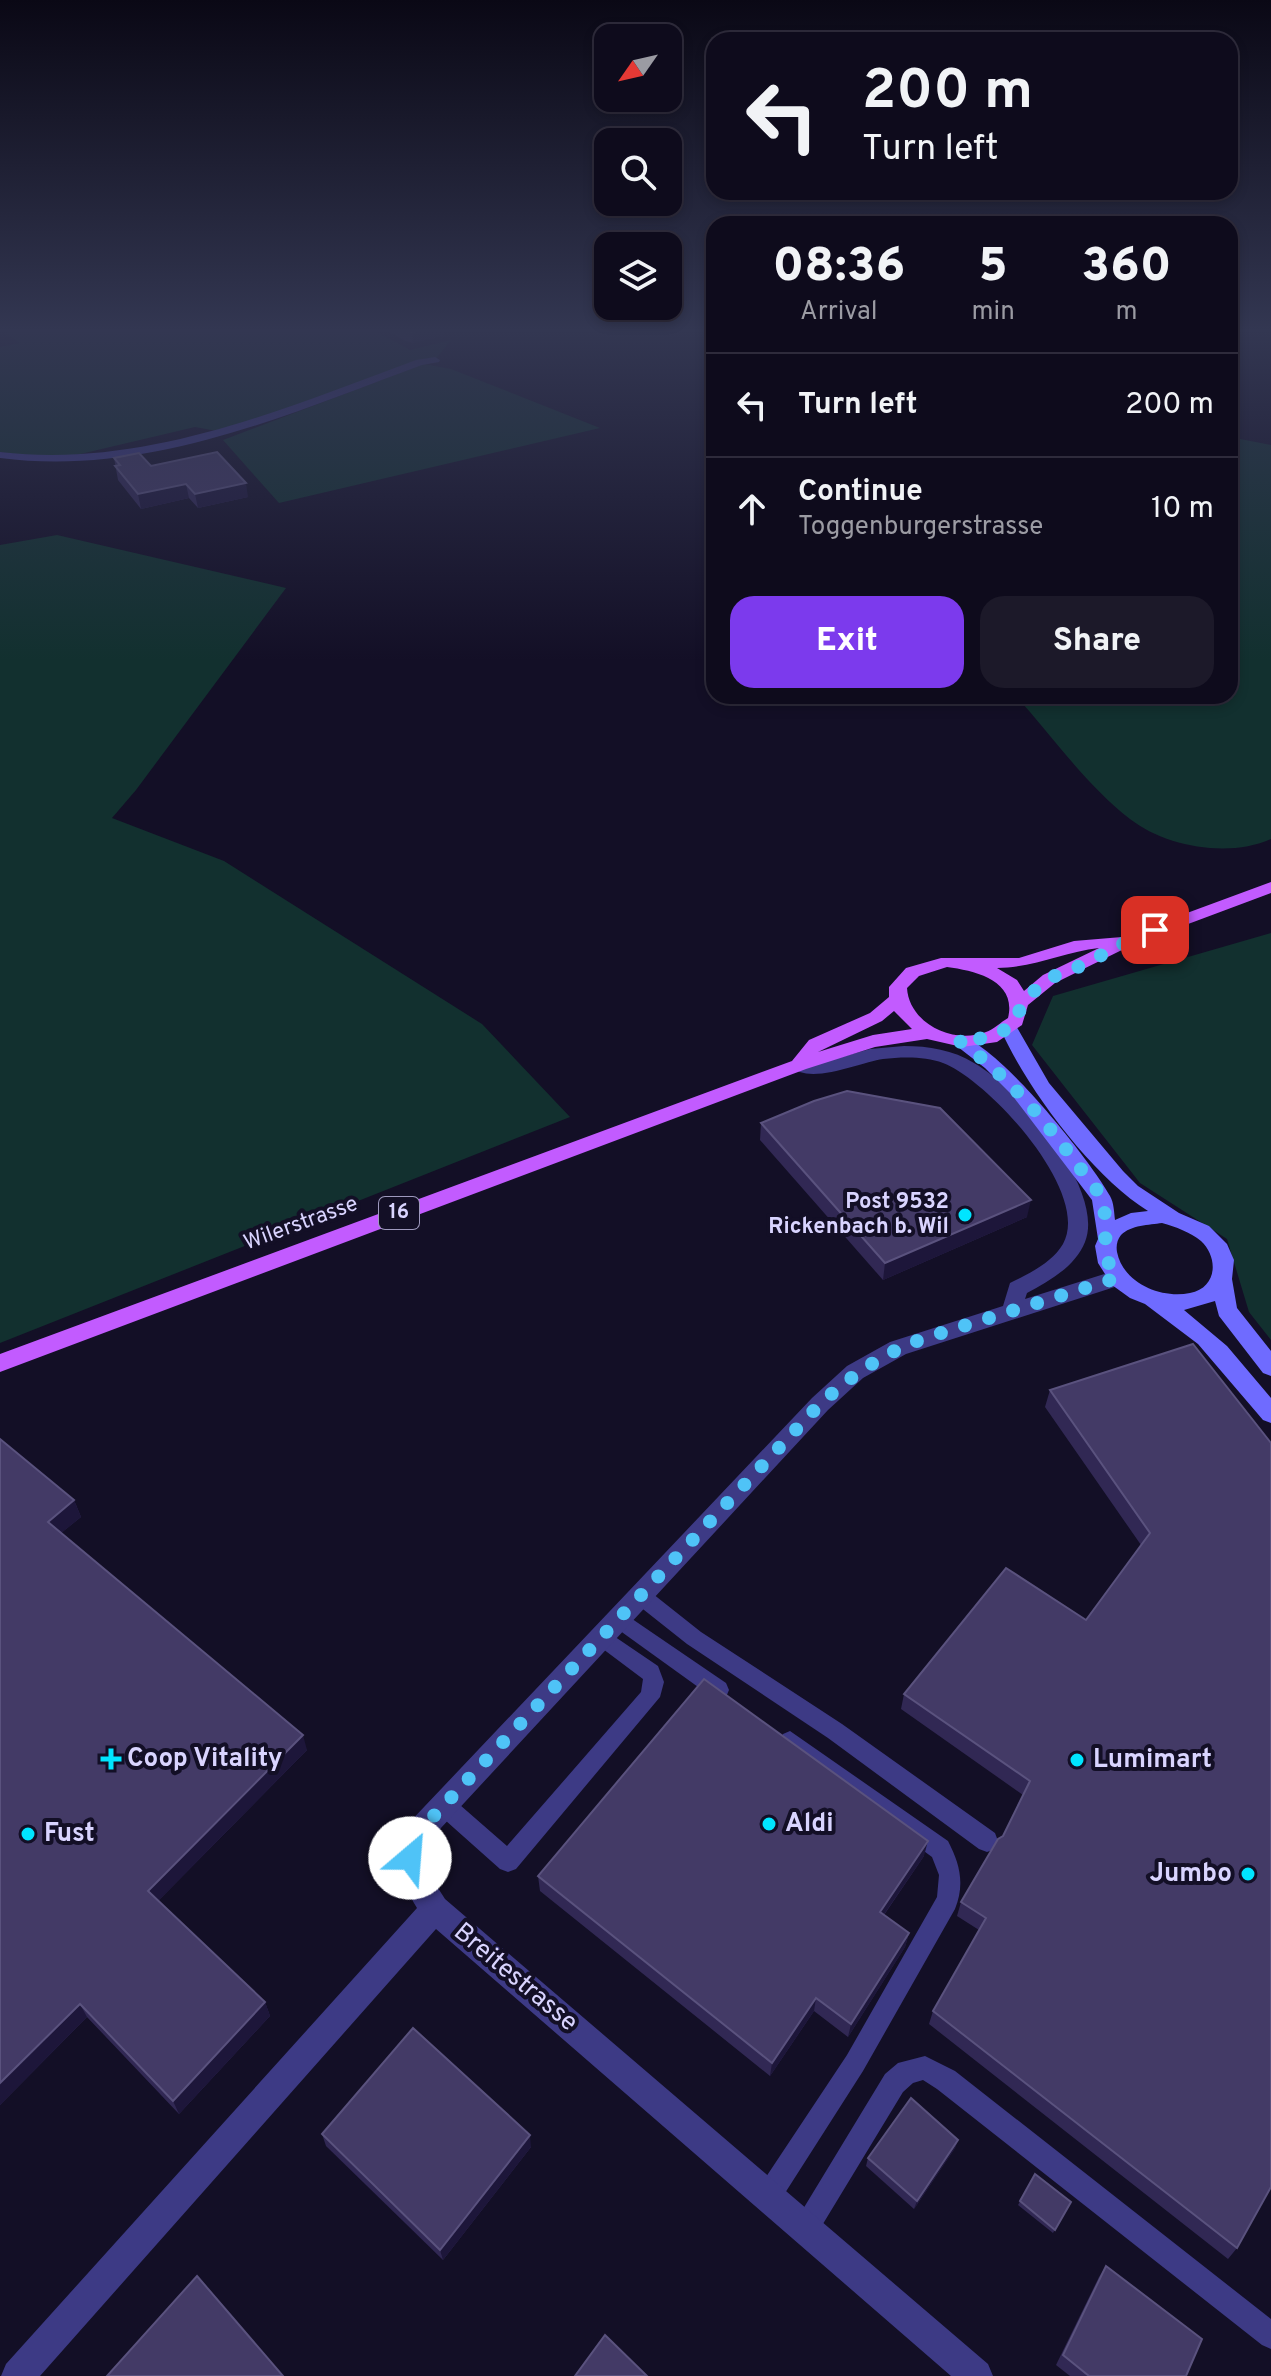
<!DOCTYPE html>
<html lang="en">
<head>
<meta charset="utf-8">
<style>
	body { margin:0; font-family:Overpass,sans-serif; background:#1c1929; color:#f1f3f6; height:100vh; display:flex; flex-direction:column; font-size:30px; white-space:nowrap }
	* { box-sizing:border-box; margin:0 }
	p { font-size:26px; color:#9b9ba3 }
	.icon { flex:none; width:44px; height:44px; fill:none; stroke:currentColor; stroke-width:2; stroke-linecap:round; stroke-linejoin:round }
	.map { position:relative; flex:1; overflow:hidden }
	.side { position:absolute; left:706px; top:216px; width:532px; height:488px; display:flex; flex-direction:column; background:#0e0b1c; border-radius:24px; box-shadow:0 4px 12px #0003,0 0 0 2px #2e2b3b }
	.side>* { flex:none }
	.hud { position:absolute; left:706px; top:32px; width:532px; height:168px; border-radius:24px; box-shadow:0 4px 12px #0003,0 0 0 2px #2e2b3b; background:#0e0b1c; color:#f1f3f6; overflow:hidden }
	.needle { width:52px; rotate:236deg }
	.tools { position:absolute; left:594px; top:24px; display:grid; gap:16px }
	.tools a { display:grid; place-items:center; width:88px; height:88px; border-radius:16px; background:#0e0b1c; box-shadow:0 4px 12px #0003,0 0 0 2px #2e2b3b; font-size:40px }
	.pin { position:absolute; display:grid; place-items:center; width:68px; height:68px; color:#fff; margin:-34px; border-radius:16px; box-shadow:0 4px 12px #0006 }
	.me { position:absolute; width:88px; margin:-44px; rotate:27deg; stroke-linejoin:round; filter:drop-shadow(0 0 6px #0008) }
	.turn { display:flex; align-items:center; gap:28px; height:168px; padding:0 24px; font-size:36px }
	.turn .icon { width:104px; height:104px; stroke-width:2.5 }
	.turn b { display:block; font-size:56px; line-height:68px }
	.eta { display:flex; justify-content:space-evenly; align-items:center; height:136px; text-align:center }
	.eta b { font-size:48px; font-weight:800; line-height:56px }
	.cta { display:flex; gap:16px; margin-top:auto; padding:16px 24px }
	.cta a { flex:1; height:92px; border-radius:24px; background:#7c3aed; color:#fff; font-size:32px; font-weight:800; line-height:92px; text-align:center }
	.cta a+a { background:#1c1929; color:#f1f3f6 }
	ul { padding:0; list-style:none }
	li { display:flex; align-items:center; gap:24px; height:104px; padding:0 24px; border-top:2px solid #2e2b3b }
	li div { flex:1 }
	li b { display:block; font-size:30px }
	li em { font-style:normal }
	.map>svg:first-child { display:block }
	.green { fill:#12302f }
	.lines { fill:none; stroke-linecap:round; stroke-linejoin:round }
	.lane { fill:#3d3a85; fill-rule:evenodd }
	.street { fill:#3d3a85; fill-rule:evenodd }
	.secondary { fill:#6f6bff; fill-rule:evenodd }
	.primary { fill:#c25bff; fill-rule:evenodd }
	.wall { fill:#312854 }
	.shaded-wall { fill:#1d163a }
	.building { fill:#433a66; stroke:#5a527e; stroke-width:2 }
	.route { stroke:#4fc3f7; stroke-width:14; stroke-dasharray:0 25.2 }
	.poi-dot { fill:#00e5ff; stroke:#130f26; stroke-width:3 }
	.labels { text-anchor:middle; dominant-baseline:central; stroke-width:8; stroke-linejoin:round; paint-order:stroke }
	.shield { fill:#130f26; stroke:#9e99be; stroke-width:2 }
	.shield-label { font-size:20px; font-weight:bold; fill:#d9d4ff }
	.poi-label { font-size:22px; font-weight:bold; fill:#d9d4ff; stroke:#130f26; text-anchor:end }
	.street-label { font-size:22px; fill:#d9d4ff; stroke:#130f26 }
	.near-poi-label { font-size:26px; font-weight:bold; fill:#d9d4ff; stroke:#130f26; text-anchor:start }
	.near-street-label { font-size:26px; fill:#d9d4ff; stroke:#130f26 }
</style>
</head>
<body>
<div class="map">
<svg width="1271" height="2376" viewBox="0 0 1271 2376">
	<rect width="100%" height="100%" fill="#130f26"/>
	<g class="green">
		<polygon points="29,328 370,328 410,350 451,340 435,360 222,432 195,427 55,460 0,452 0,347 20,343 5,333"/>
		<polygon points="424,364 451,369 600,428 279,503 223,440"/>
		<path d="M1230 437 1271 445V839C1229 858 1166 847 1130 819 1088 787 1051 735 1016 696H1230Z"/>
		<polygon points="57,535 286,588 136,790 112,818 224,861 482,1024 570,1117 0,1343 0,545"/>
		<polygon points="1271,933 1271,1340 1249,1312 1227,1239 1140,1183 1032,1045 1053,996"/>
	</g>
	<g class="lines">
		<g class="lane">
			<polygon points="641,1587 648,1590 701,1632 842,1724 995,1833 998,1841 995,1849 987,1852 979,1849 828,1738 687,1644 634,1602 631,1596 634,1590"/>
			<polygon points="619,1610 726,1683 729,1690 726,1697 719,1699 712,1697 612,1625 609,1619 612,1613"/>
			<polygon points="602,1628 658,1666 664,1682 660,1697 516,1869 508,1872 500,1869 436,1812 433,1805 436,1798 444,1795 452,1798 507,1846 641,1692 643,1679 595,1643 592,1637 595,1631"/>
			<path d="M790 1731 948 1841C960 1864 965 1884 955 1909L863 2071 778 2204 769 2208 760 2204 756 2195 760 2186 847 2055 937 1897 939 1875 932 1857 783 1748 779 1741 783 1734Z"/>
			<polygon points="925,2056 955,2071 1271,2319 1271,2349 1262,2345 937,2089 923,2080 913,2083 903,2092 815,2237 806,2241 797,2237 793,2228 797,2219 885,2074 898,2063"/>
		</g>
		<g class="street">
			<path d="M435 357 440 360 439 362 422 365C287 415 147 477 0 458V452C145 469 283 409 416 360Z"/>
			<path d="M904 1046C929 1046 953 1050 974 1063 1017 1087 1106 1189 1085 1242 1075 1267 1049 1281 1027 1293L1025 1299 1117 1270 1124 1272 1128 1278 1124 1284 906 1354 863 1378 828 1410 428 1842 429 1874 445 1899 988 2364 993 2376H951L436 1929 40 2376H1L6 2364 417 1908C400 1881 394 1855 406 1826L812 1398 847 1366 890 1342 1003 1306 1010 1283C1028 1274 1052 1263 1063 1244 1092 1192 988 1080 943 1063 925 1056 901 1057 883 1059 860 1062 807 1087 790 1065L799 1059 831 1060 870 1049Z"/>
		</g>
		<path class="secondary" d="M1009 1022 1015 1024 1049 1083 1123 1171 1138 1186 1179 1213 1209 1226 1227 1244 1234 1260 1232 1279 1237 1308 1271 1351V1376L1263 1373 1219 1316 1215 1301 1184 1310 1227 1346 1271 1398V1423L1263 1420 1198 1344 1145 1304 1130 1298 1112 1285 1098 1263 1095 1246 1098 1239 1092 1200 1012 1095 985 1068 949 1040 952 1036C986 1027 1094 1165 1110 1196 1114 1203 1114 1212 1115 1220L1131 1213 1148 1211C1092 1176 1026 1088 1000 1028ZM1162 1223C1176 1227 1190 1232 1201 1241 1219 1258 1217 1288 1190 1293 1161 1299 1123 1283 1117 1252 1116 1246 1117 1240 1121 1235 1131 1225 1149 1225 1162 1223Z"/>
		<path class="primary" d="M1271 882V893L1132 945 1055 983 1028 1005 1022 1025 997 1042 962 1047 927 1039 875 1047 806 1069 0 1372V1354L792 1061 809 1040 870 1013 889 997V987L906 968 941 958H1019L1074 941 1122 937ZM1099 948 1043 975 1024 991 1017 980 997 968C1033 968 1064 952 1099 948ZM947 967C977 971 1017 981 1008 1018 1001 1022 993 1030 986 1032 953 1045 909 1023 907 988L919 976ZM894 1011 912 1029 873 1035 818 1052 882 1021Z"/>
	</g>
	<g class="wall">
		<polygon points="383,328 444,328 444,335 413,343 403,340"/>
		<polygon points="114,458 151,466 248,497 198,508 189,498 141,509 118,480"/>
		<polygon points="761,1123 1027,1217 883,1280 760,1140"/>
		<polygon points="1193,1344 1237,2248 1228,2259 929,2024 933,2011 979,1930 957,1916 961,1902 1003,1836 1023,1795 901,1709 904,1694 1086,1620 1141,1545 1045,1407 1050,1390"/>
		<polygon points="0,1439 74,1500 81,1517 61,1533 307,1750 158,1901 265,2002 270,2016 179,2114 87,2017 0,2105"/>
		<polygon points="924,1856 884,1915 909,1933 905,1947 848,2037 814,2011 770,2076 540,1891 538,1876"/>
		<polygon points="322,2134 531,2147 443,2260 326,2146"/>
		<polygon points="958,2140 955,2148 914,2209 866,2166 868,2158"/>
		<polygon points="1035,2174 1071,2202 1053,2233 1018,2205"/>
		<polygon points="1106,2266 1186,2376 1070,2376 1056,2365 1099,2277"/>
	</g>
	<g class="shaded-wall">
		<polygon points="430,328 444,328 444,335 413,343 412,332"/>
		<polygon points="246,483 248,497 198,508 195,494"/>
		<polygon points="186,484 189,498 141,509 138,494"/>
		<polygon points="1031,1200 1027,1217 883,1280 885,1263"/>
		<polygon points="74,1500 81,1517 55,1538 48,1522"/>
		<polygon points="303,1735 307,1750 154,1905 148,1891"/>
		<polygon points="928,1841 924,1856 876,1926 880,1912"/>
		<polygon points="909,1933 905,1947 848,2037 851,2024"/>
		<polygon points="816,1998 814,2011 770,2076 772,2063"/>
		<polygon points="265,2002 270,2016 179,2114 173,2101"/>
		<polygon points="80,2004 87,2017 0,2105 0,2083"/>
		<polygon points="530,2135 531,2147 443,2260 440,2250"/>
		<polygon points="958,2140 955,2148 914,2209 917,2201"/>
	</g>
	<g class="building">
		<polygon points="400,328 430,328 412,332"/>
		<polygon points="217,452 246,483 195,494 186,484 138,494 115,466 120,465 114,458 139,453 151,466"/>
		<polygon points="847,1091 940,1108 1031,1200 885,1263 761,1123 814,1101"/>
		<polygon points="1193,1344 1271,1443 1271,2187 1237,2248 933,2011 986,1918 961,1902 998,1839 1003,1836 1030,1781 904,1694 1006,1568 1086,1620 1150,1533 1050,1390"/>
		<polygon points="0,1439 74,1500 48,1522 303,1735 148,1891 265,2002 173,2101 80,2004 0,2083"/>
		<polygon points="704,1679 928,1841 880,1912 909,1933 851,2024 816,1998 772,2063 538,1876"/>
		<polygon points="413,2028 530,2135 440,2250 322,2134"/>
		<polygon points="911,2098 958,2140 917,2201 868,2158"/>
		<polygon points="1035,2174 1071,2202 1055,2230 1020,2201"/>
		<polygon points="1106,2266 1202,2339 1186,2376 1089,2376 1063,2355"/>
		<polygon points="197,2276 283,2376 107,2376"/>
		<polygon points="605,2335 647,2376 575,2376"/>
	</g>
	<linearGradient id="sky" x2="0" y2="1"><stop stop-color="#0a0815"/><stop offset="0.5" stop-color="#333752"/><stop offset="1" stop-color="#333752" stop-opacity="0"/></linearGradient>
	<rect width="1271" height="661" fill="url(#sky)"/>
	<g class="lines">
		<path class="route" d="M410 1858 416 1835 820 1404C851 1376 882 1354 922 1339L1117 1278C1097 1252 1111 1230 1102 1201 1099 1189 1085 1176 1078 1165 1041 1116 1008 1076 958 1040 1030 1039 1003 1010 1048 980 1058 973 1071 971 1082 965 1107 953 1129 939 1155 930"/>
	</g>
	<g class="poi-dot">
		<circle cx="965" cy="1215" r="8"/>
		<path d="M107 1747h8v8h8v8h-8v8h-8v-8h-8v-8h8z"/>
		<circle cx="1077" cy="1760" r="8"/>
		<circle cx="769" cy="1824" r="8"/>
		<circle cx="28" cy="1834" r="8"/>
		<circle cx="1248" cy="1874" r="8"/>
	</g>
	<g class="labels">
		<rect class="shield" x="379" y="1197" width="40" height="32" rx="6"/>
		<g class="shield-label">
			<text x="399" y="1213">16</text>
		</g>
		<g class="poi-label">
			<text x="949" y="1202">Post 9532<tspan x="949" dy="25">Rickenbach b. Wil</tspan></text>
		</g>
		<g class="street-label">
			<text transform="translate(301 1224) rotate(-20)">Wilerstrasse</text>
		</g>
		<g class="near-poi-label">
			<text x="127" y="1759">Coop Vitality</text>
			<text x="1093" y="1760">Lumimart</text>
			<text x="785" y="1824">Aldi</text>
			<text x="44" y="1834">Fust</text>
			<text x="1232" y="1874" text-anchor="end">Jumbo</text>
		</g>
		<g class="near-street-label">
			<text transform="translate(515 1978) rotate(40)">Breitestrasse</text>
		</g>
	</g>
</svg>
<div class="tools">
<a><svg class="needle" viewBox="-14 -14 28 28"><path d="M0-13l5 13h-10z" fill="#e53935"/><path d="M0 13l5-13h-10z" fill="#9b9ba3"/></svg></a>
<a><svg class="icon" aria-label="search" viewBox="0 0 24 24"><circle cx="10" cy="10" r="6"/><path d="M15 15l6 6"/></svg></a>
<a><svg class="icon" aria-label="layers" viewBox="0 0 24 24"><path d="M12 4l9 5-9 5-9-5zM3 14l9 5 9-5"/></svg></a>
</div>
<div class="pin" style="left:1155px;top:930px;background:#d93025"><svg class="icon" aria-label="arrive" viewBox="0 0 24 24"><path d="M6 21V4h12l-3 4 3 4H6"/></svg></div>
<svg class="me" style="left:410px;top:1858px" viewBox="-20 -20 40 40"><circle r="19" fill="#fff"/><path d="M0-13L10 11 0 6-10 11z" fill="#4fc3f7"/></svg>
<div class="hud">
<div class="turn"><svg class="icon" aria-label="left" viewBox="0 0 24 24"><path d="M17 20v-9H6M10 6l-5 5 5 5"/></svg><div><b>200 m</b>Turn left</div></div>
</div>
<section class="side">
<div class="eta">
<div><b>08:36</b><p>Arrival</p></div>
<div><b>5</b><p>min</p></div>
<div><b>360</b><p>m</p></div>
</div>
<ul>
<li><svg class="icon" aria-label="left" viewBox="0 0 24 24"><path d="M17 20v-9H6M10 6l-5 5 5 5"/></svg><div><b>Turn left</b></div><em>200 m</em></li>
<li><svg class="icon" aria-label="ahead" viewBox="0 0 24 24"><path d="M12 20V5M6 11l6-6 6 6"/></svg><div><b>Continue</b><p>Toggenburgerstrasse</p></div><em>10 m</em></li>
</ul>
<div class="cta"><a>Exit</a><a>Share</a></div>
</section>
</div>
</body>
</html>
